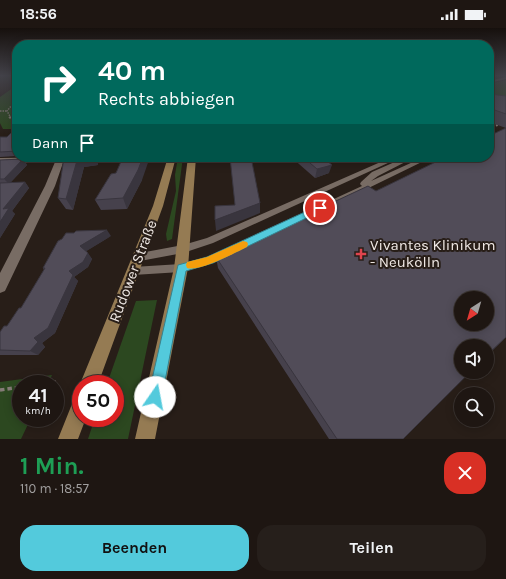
<!DOCTYPE html>
<html lang="de">
<head>
<meta charset="utf-8">
<style>
	body { margin:0; font-family:Karla,sans-serif; background:#261f1b; color:#f1f3f6; height:100vh; display:flex; flex-direction:column; font-size:15px; white-space:nowrap }
	* { box-sizing:border-box; margin:0 }
	p { font-size:13px; color:#a19f9f }
	.icon { flex:none; width:22px; height:22px; fill:none; stroke:currentColor; stroke-width:2; stroke-linecap:round; stroke-linejoin:round }
	.map { position:relative; height:411px; overflow:hidden }
	.details { display:flex; flex-direction:column; background:#1e1612; flex:1 }
	.details>* { flex:none }
	.banner { position:absolute; left:12px; top:12px; width:482px; height:122px; border-radius:16px; box-shadow:0 2px 10px #0003,0 0 0 1px #3c3532; background:#00695c; color:#fff; overflow:hidden }
	.needle { width:26px; rotate:217deg }
	.controls { position:absolute; left:454px; top:263px; display:grid; gap:8px }
	.controls a { display:grid; place-items:center; width:40px; height:40px; border-radius:50%; background:#1e1612; box-shadow:0 2px 10px #0003,0 0 0 1px #3c3532; font-size:20px }
	.speed { position:absolute; left:12px; top:347px; display:flex; gap:8px; font-size:20px; font-weight:700; text-align:center }
	.speed>* { display:grid; place-content:center; width:52px; height:52px; border-radius:50%; background:#1e1612; box-shadow:0 2px 10px #0003,0 0 0 1px #3c3532; line-height:1 }
	.speed small { font-size:10px; font-weight:400 }
	.speed .limit { border:6px solid #d22; background:#fff; color:#111 }
	.pin { position:absolute; display:grid; place-items:center; width:34px; height:34px; color:#fff; margin:-17px; border:2px solid #fff; border-radius:50%; box-shadow:0 1px 4px #0007 }
	.me { position:absolute; width:44px; margin:-22px; rotate:12deg; stroke-linejoin:round; filter:drop-shadow(0 0 3px #0008) }
	.turn { display:flex; align-items:center; gap:14px; height:84px; padding:0 20px; font-size:18px }
	.turn .icon { width:52px; height:52px; stroke-width:2.5 }
	.turn b { display:block; font-size:28px; line-height:34px }
	.then { display:flex; align-items:center; height:38px; padding:0 20px; background:#0003; gap:8px; font-size:15px }
	.round { display:grid; place-items:center; flex:none; width:42px; height:42px; border-radius:16px; background:#261f1b }
	.overview { display:flex; align-items:center; justify-content:space-between; height:68px; padding:0 20px }
	h1 { font-size:24px; font-weight:700; line-height:30px; color:#1e9e55 }
	.button { display:flex; gap:8px; margin-top:auto; padding:8px 20px }
	.button a { flex:1; height:46px; border-radius:16px; background:#53cadc; color:#111; font-size:16px; font-weight:700; line-height:46px; text-align:center }
	.button a+a { background:#261f1b; color:#f1f3f6 }
	.status { display:flex; justify-content:space-between; align-items:center; height:28px; padding:0 20px; background:#1e1612; direction:ltr }
	.status svg { height:11px; fill:currentColor }
	.map>svg:first-child { display:block }
	.green { fill:#2c4820 }
	.lines { fill:none; stroke-linecap:round; stroke-linejoin:round }
	.path-far2 { stroke:#857c77; stroke-width:1.5; stroke-dasharray:1.5 1; stroke-linecap:butt }
	.path-far1 { stroke:#857c77; stroke-width:2; stroke-dasharray:2 1.5; stroke-linecap:butt }
	.path { stroke:#857c77; stroke-width:3.5; stroke-dasharray:4.5 3; stroke-linecap:butt }
	.lane { fill:#786c64; fill-rule:evenodd }
	.street { fill:#786c64; fill-rule:evenodd }
	.secondary { fill:#957b53; fill-rule:evenodd }
	.wall { fill:#46414c }
	.shaded-wall { fill:#39353e }
	.building { fill:#514c58; stroke:#39353e; fill-rule:evenodd }
	.route { fill:#53cadc; stroke:#36838f }
	.slow { fill:#f59e0b }
	.health-dot { fill:#e0444e; stroke:#281e18; stroke-width:1.5 }
	.labels { text-anchor:middle; dominant-baseline:central; stroke-width:4; stroke-linejoin:round; paint-order:stroke }
	.poi-label { font-size:15px; fill:#f1eae6; stroke:#281e18; text-anchor:start }
	.street-label { font-size:15px; fill:#f1eae6; stroke:#281e18 }
</style>
</head>
<body>
<div class="status"><b>18:56</b><svg viewBox="0 0 49 12"><path d="M0 12V9h3v3zM5 12V6h3v6zM10 12V3h3v9zM15 12V0h3v12zM26 1h20v11H26zM47 4h2v5h-2z"/></svg></div>
<div class="map">
<svg width="506" height="411" viewBox="0 0 506 411">
	<rect width="100%" height="100%" fill="#281e18"/>
	<g class="green">
		<polygon points="506,52 506,78 489,75 489,56"/>
		<polygon points="17,57 17,101 3,101 0,95 0,69"/>
		<polygon points="178,129 183,129 172,211 167,213 166,206 176,163 175,147"/>
		<polygon points="157,272 128,411 88,411 95,390 115,390 115,356 107,356 136,273"/>
		<polygon points="52,347 48,356 21,356 21,390 31,390 21,411 0,411 0,354"/>
	</g>
	<g class="lines">
		<g class="path-far2">
			<polyline points="0,83 7,83"/>
			<polyline points="11,90 7,83 17,71"/>
		</g>
		<g class="path-far1">
			<polyline points="9,89 17,94"/>
			<polyline points="489,99 498,97"/>
		</g>
		<g class="path">
			<polyline points="44,356 56,354"/>
			<polyline points="0,362 21,359"/>
		</g>
		<g class="lane">
			<polygon points="506,49 506,51 489,55 489,53"/>
			<polygon points="392,129 401,129 213,215 183,225 140,233 137,232 135,229 137,226 140,225 183,217 207,210"/>
			<polygon points="406,129 415,129 378,148 371,153 424,129 432,129 303,192 297,192 296,190 297,188 362,158 360,156 361,154 372,144"/>
			<polygon points="227,220 230,221 232,224 230,227 212,235 181,244 133,247 129,246 128,243 129,240 133,239 181,236 207,229"/>
		</g>
		<polygon class="street" points="65,129 55,158 5,263 0,265 0,245 45,158 55,134 0,136 0,130"/>
		<g class="secondary">
			<polygon points="168,129 176,129 163,178 98,356 81,356 81,358 80,356 153,178"/>
			<polygon points="188,129 196,129 188,240 155,411 135,411 174,240"/>
			<polygon points="81,369 81,390 86,390 78,411 58,411 74,371"/>
		</g>
	</g>
	<g class="wall">
		<polygon points="489,66 506,68 506,309 403,411 329,411 218,240 216,229 376,163 506,100 489,94"/>
		<polygon points="17,103 17,128 0,129 0,109 7,109"/>
		<polygon points="64,129 98,137 84,139 73,182 66,181 58,170"/>
		<polygon points="291,129 322,129 329,145 315,150"/>
		<polygon points="23,131 27,137 10,155 25,154 29,160 12,183 15,186 0,210 0,132"/>
		<polygon points="116,145 142,152 127,181 101,182 95,172"/>
		<polygon points="111,208 86,223 92,231 88,239 74,249 78,253 55,305 42,315 45,319 38,327 0,327 0,304 7,298 21,280 44,242 43,240"/>
	</g>
	<g class="shaded-wall">
		<polygon points="78,129 98,129 98,137 84,139 73,182 66,171"/>
		<polygon points="143,129 150,129 142,152 127,181 123,170"/>
		<polygon points="23,131 27,137 9,156 4,151"/>
		<polygon points="332,137 329,145 315,150 317,141"/>
		<polygon points="25,154 29,160 12,183 15,186 0,210 0,194 3,181"/>
		<polygon points="260,175 260,185 216,203 215,192"/>
		<polygon points="107,202 111,208 85,224 80,218"/>
		<polygon points="88,225 92,231 88,239 74,249 78,253 55,305 42,315 45,319 38,327 30,323 34,310 69,243"/>
	</g>
	<g class="building">
		<polygon points="489,66 506,68 506,86 489,80"/>
		<path d="M506 100V309L487 327V318H461V344H470L403 411H337L216 229 368 158 376 163 446 129H489V106L491 107ZM461 270H487V296H461Z"/>
		<polygon points="13,103 17,103 17,123 0,124 0,109 7,109"/>
		<polygon points="64,129 78,129 66,171 58,170"/>
		<polygon points="123,129 143,129 138,142 123,170 95,172 111,146 116,145"/>
		<polygon points="230,129 251,129 260,175 215,192 215,178 235,177"/>
		<polygon points="303,129 322,129 332,137 317,141"/>
		<polygon points="23,131 4,151 0,151 0,132"/>
		<polygon points="25,154 3,181 9,180 0,194 0,155"/>
		<polygon points="107,202 80,218 88,225 83,234 69,243 73,247 48,300 34,310 38,314 30,323 0,322 0,304 4,298 7,298 19,280 21,280 45,240 43,240 58,213 62,211 66,205 74,205 76,203"/>
	</g>
	<linearGradient id="sky" x2="0" y2="1"><stop stop-color="#16100d"/><stop offset="0.45" stop-color="#424148"/><stop offset="1" stop-color="#424148" stop-opacity="0"/></linearGradient>
	<rect width="506" height="106" fill="url(#sky)"/>
	<polygon class="route" points="320,177 323,178 324,180 323,182 213,235 186,243 162,369 160,374 155,376 150,374 148,369 178,237 207,229"/>
	<path class="slow" d="M243 213 247 214 248 216 247 219C235 225 199 244 187 240L186 237 187 234 207 229Z"/>
	<path class="health-dot" d="M359 220h4v4h4v4h-4v4h-4v-4h-4v-4h4z"/>
	<g class="labels">
		<g class="poi-label">
			<text x="370" y="217">Vivantes Klinikum<tspan x="370" dy="17">- Neukölln</tspan></text>
		</g>
		<g class="street-label">
			<text transform="translate(133 243) rotate(-69)">Rudower Straße</text>
		</g>
	</g>
</svg>
<div class="controls">
<a><svg class="needle" viewBox="-14 -14 28 28"><path d="M0-13l5 13h-10z" fill="#e53935"/><path d="M0 13l5-13h-10z" fill="#a19f9f"/></svg></a>
<a><svg class="icon" aria-label="sound" viewBox="0 0 24 24"><path d="M4 9h4l5-4v14l-5-4H4zM17 9q2 3 0 6"/></svg></a>
<a><svg class="icon" aria-label="search" viewBox="0 0 24 24"><circle cx="10" cy="10" r="6"/><path d="M15 15l6 6"/></svg></a>
</div>
<div class="speed"><div>41<small>km/h</small></div><div class="limit">50</div></div>
<div class="pin" style="left:320px;top:180px;background:#d93025"><svg class="icon" aria-label="arrive" viewBox="0 0 24 24"><path d="M6 21V4h12l-3 4 3 4H6"/></svg></div>
<svg class="me" style="left:155px;top:369px" viewBox="-20 -20 40 40"><circle r="19" fill="#fff"/><path d="M0-13L10 11 0 6-10 11z" fill="#53cadc"/></svg>
<div class="banner">
<div class="turn"><svg class="icon" aria-label="right" viewBox="0 0 24 24"><path d="M7 20v-9h11M14 6l5 5-5 5"/></svg><div><b>40 m</b>Rechts abbiegen</div></div>
<div class="then">Dann<svg class="icon" aria-label="arrive" viewBox="0 0 24 24"><path d="M6 21V4h12l-3 4 3 4H6"/></svg></div>
</div>
</div>
<section class="details">
<div class="overview"><div><h1>1 Min.</h1><p>110 m · 18:57</p></div><a class="round" style="background:#d93025;color:#fff"><svg class="icon" aria-label="close" viewBox="0 0 24 24"><path d="M6 6l12 12M18 6L6 18"/></svg></a></div>
<div class="button"><a>Beenden</a><a>Teilen</a></div>
</section>
</body>
</html>
